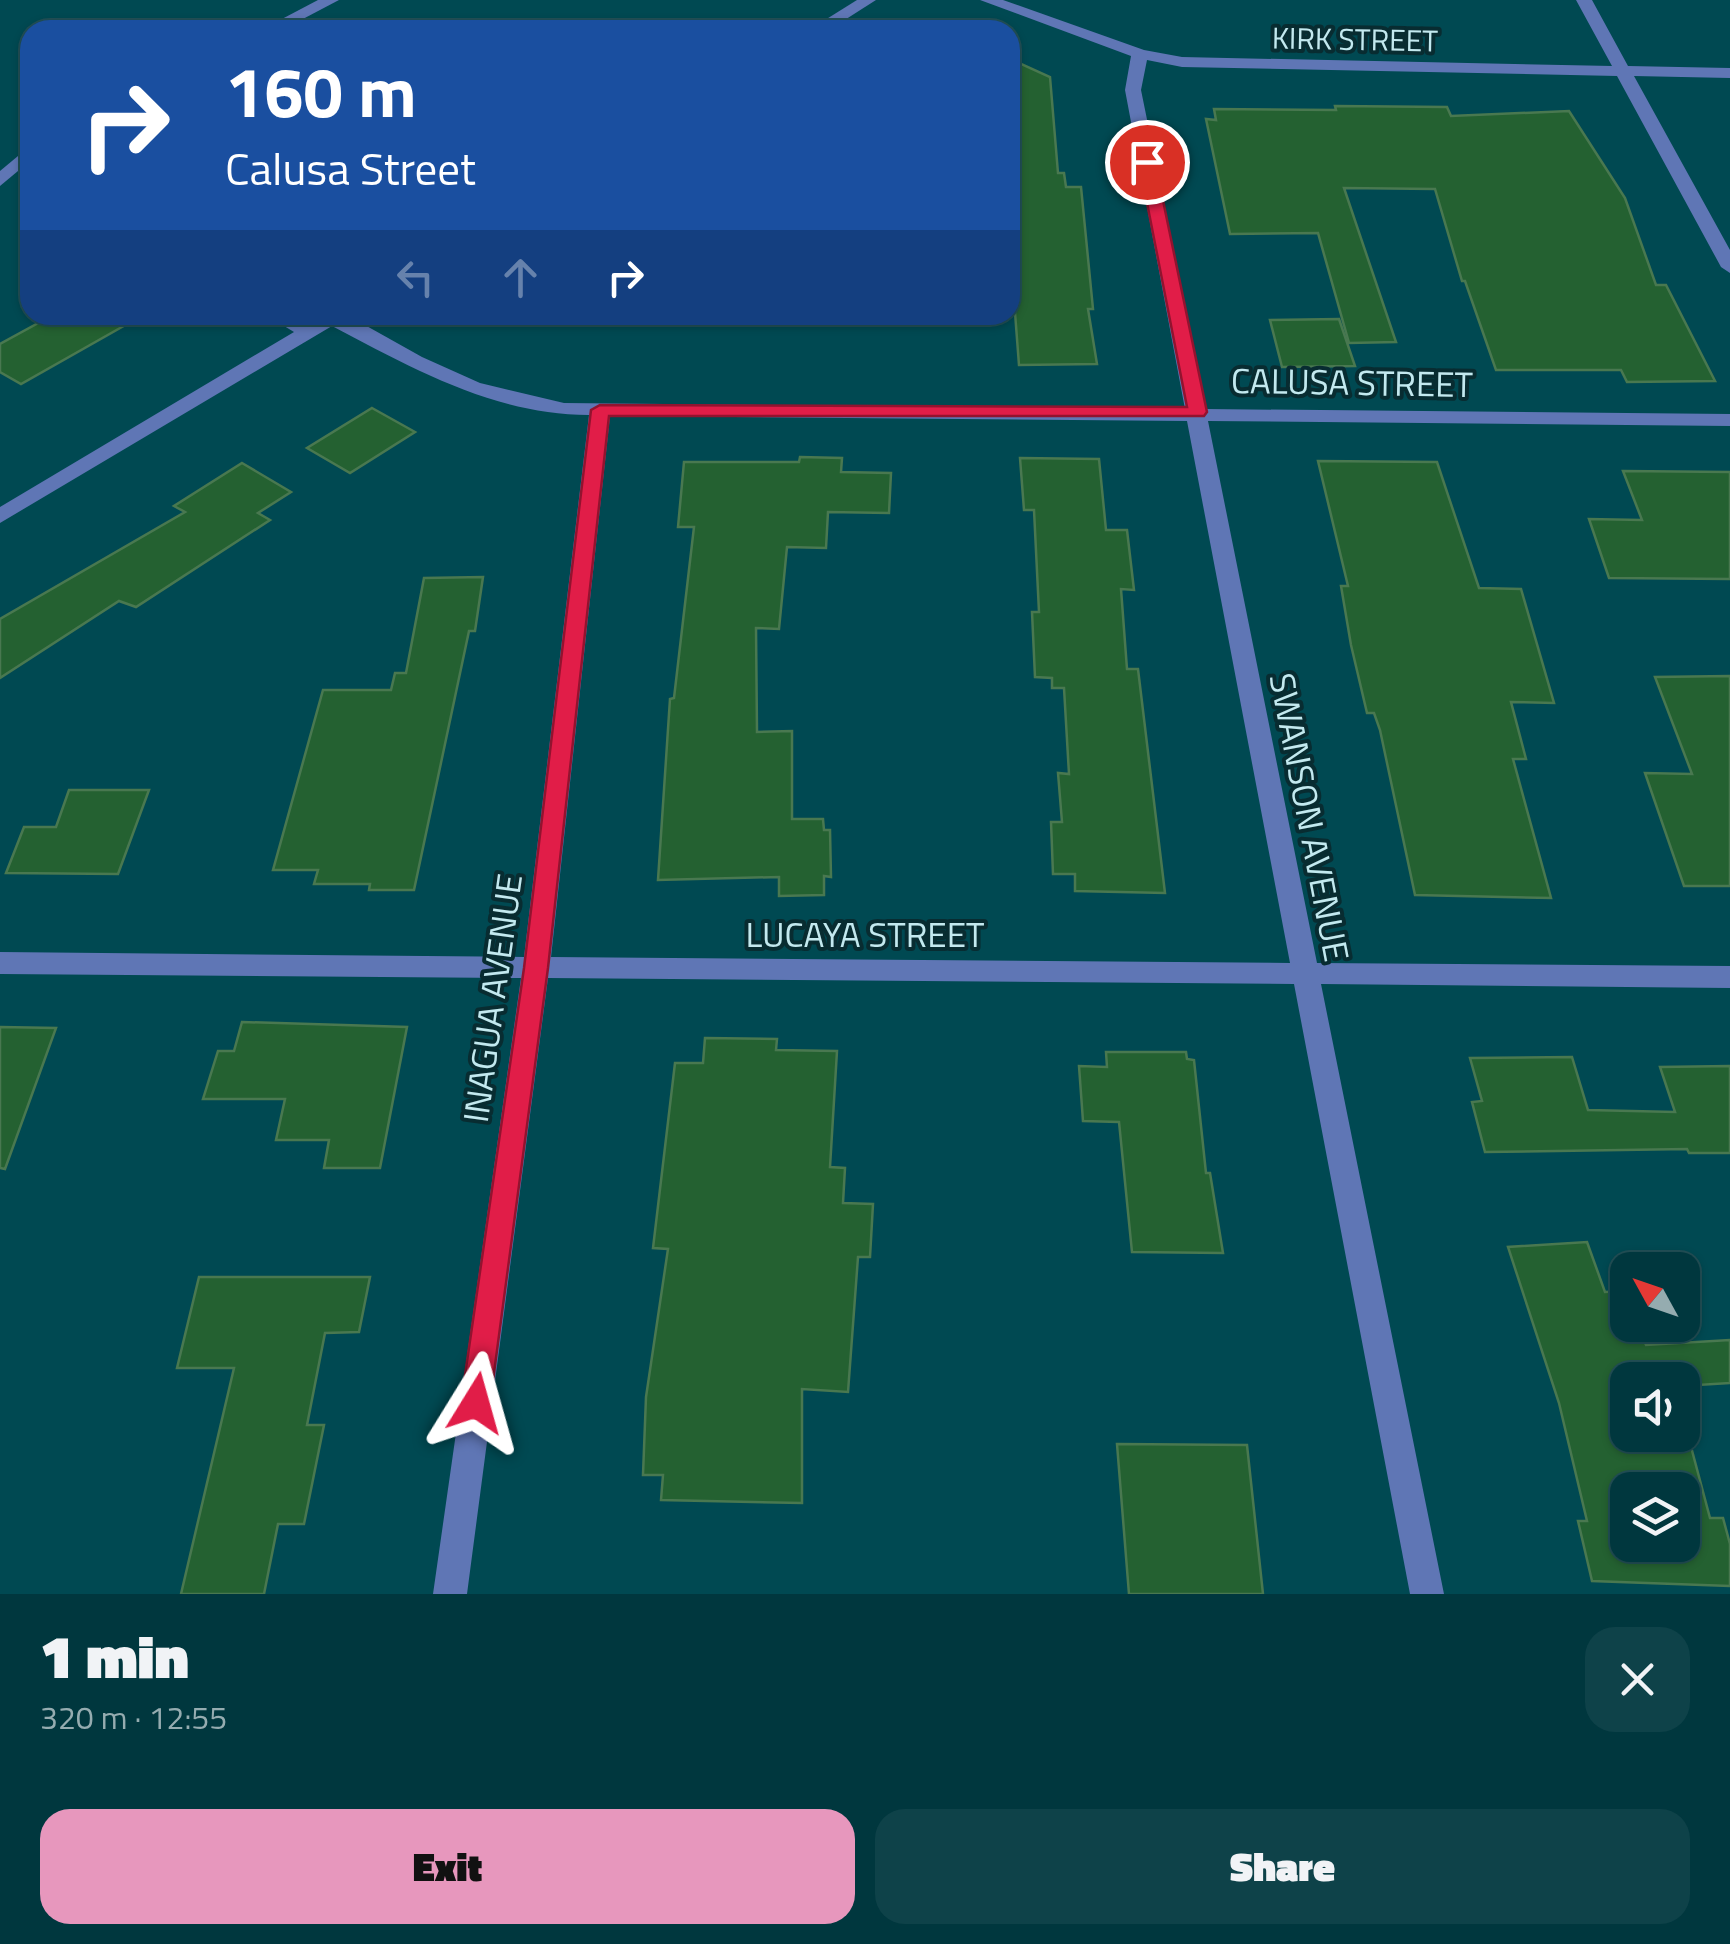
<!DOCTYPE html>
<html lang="en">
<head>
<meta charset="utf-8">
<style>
	body { margin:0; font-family:"Titillium Web",sans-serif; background:#0e4249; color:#f1f3f6; height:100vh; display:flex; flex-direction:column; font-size:38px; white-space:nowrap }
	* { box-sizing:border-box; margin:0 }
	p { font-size:32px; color:#95acb0 }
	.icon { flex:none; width:55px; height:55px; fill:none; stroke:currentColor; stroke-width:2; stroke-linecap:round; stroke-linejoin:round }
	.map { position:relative; height:1594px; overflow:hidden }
	.sheet { display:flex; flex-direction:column; background:#00373e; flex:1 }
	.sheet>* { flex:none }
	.hud { position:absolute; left:20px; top:20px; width:1000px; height:305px; border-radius:30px; box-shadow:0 2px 8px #0004,0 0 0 2px #225158; background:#1a4fa0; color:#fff; overflow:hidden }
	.needle { width:65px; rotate:310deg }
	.tools { position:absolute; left:1610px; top:1252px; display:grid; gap:20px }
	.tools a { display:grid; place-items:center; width:90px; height:90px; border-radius:20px; background:#00373e; box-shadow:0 2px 8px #0004,0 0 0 2px #225158; font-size:50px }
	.pin { position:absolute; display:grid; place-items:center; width:85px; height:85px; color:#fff; margin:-42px; border:5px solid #fff; border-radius:50%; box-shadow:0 2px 10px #0007 }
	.me { position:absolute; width:110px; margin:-55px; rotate:8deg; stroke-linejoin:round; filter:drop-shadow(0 0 8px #0008) }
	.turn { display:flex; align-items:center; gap:35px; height:210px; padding:0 40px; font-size:45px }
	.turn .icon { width:130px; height:130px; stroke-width:2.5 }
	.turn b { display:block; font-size:70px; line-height:85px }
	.lanes { display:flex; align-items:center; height:95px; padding:0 40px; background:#0003; justify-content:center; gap:50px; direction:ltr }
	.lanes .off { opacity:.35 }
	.round { display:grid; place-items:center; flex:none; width:105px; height:105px; border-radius:30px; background:#0e4249 }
	.headline { display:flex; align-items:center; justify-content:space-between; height:170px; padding:0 40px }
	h1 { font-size:60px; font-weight:800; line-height:75px }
	.cta { display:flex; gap:20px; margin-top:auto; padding:20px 40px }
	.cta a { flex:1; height:115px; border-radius:30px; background:#e797bd; color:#111; font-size:40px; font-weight:800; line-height:115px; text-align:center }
	.cta a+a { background:#0e4249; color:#f1f3f6 }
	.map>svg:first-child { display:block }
	.building { fill:#246131; stroke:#497850; stroke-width:2.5; fill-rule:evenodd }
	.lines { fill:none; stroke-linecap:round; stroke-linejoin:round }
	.minor { fill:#5f76b5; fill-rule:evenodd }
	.route { fill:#e11d48; stroke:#92132f; stroke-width:2.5 }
	.labels { text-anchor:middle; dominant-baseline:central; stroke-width:8; stroke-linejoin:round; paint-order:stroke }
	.far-street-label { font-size:30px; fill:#c3e9ef; stroke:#082c31 }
	.street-label { font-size:35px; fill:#c3e9ef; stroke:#082c31 }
</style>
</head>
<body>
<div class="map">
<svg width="1730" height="1594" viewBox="0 0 1730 1594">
	<rect width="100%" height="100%" fill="#004952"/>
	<g class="building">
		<polygon points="1010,59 1050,77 1058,173 1064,173 1066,187 1081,187 1093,309 1088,309 1097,364 1019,365 1010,247"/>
		<polygon points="1335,106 1447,107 1451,116 1569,111 1625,198 1656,285 1666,285 1715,381 1627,382 1621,370 1496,370 1465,281 1462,281 1435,189 1344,188 1396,342 1349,343 1318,233 1230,234 1206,119 1216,120 1214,109 1336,110"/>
		<polygon points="53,315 143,315 21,384 0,372 0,344"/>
		<polygon points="1339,319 1355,366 1282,367 1270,320"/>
		<polygon points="372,408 415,432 350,473 307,448"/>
		<polygon points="800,457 842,458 841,472 891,473 889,513 828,512 826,548 787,547 779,629 756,628 757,732 792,731 792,819 823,819 824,830 830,830 831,877 824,876 824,895 779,896 779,877 658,880 670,699 674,698 694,527 678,527 684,462 799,462"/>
		<polygon points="1020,458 1099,459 1106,530 1127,530 1134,590 1121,589 1127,669 1138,669 1165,893 1075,891 1075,874 1053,874 1051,822 1062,822 1058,773 1069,774 1064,688 1052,688 1052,678 1035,677 1032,612 1039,612 1034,510 1024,510"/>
		<polygon points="1318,461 1437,462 1479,588 1521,589 1554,703 1511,702 1526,759 1513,759 1551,898 1415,895 1380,730 1374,713 1367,713 1351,645 1341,586 1348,586"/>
		<polygon points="242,463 291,492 258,513 270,520 136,607 119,601 0,678 0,619 185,512 174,506"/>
		<polygon points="1623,471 1730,472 1730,579 1609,578 1589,519 1642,520"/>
		<polygon points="483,577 475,631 469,631 414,890 369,890 370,884 314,884 318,870 273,870 323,690 391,690 395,673 406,673 424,578"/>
		<polygon points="1730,676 1730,886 1684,886 1645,773 1692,774 1655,677"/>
		<polygon points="69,790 149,790 118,874 6,873 24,827 56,827"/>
		<polygon points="242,1022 407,1027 380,1168 324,1168 329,1140 276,1140 285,1099 203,1099 218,1051 234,1051"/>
		<polygon points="0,1027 56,1028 5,1169 0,1168"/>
		<polygon points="705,1038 777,1039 776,1050 837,1051 830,1167 845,1168 843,1203 873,1204 870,1257 858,1257 848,1392 802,1389 802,1503 661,1500 663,1475 643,1475 646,1397 668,1249 653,1248 675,1063 703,1063"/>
		<polygon points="1106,1052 1186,1052 1187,1059 1194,1060 1206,1173 1210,1173 1223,1253 1132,1252 1119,1122 1083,1121 1079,1066 1107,1067"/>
		<polygon points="1572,1057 1588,1110 1675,1112 1660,1067 1730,1066 1730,1153 1689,1153 1687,1149 1485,1152 1472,1102 1482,1101 1470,1058"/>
		<path d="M1587 1242 1605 1292 1625 1291 1628 1325H1638L1646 1345 1730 1340V1383L1682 1386V1380H1628V1435H1682V1413L1710 1518H1723L1730 1544V1586L1592 1581 1578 1521H1587L1559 1403 1508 1247ZM1628 1490H1682V1545H1628Z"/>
		<polygon points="199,1277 370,1277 359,1332 325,1333 307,1425 324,1425 304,1524 278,1524 264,1594 181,1594 234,1368 177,1368"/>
		<polygon points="1117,1444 1247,1445 1263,1594 1129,1594"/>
	</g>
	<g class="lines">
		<g class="minor">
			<polygon points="318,0 339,0 282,30 261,30"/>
			<polygon points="857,0 876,0 829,30 809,30"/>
			<path d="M980 0H1003L1144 50 1182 57 1612 66 1576 0H1592L1628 66 1730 68V78L1634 76 1730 250V273L1721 267 1617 76 1182 67 1147 60 1141 90 1206 409 1730 414V426L1208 421 1317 963 1730 966V988L1321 984 1444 1594H1410L1294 984 548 978 467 1594H433L521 978 0 974V952L524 957 589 415C495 415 414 369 332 326L0 523V507L294 332 266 315H291L308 324 323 315H347L422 357 480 383 564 403 1185 409 1125 90 1131 56ZM610 416 1187 421 1290 963 551 957Z"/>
			<polygon points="30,146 30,161 0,186 0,171"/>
		</g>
	</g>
	<polygon class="route" points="1147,157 1155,162 1207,412 1204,416 609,416 548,968 490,1403 486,1412 476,1416 465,1412 461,1403 524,968 591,410 600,405 1187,407 1139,162"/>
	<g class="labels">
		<g class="far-street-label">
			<text transform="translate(1355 39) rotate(1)">KIRK STREET</text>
		</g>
		<g class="street-label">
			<text transform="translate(1352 382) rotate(1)">CALUSA STREET</text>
			<text transform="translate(1310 817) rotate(79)">SWANSON AVENUE</text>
			<text x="865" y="934">LUCAYA STREET</text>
			<text transform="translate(492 998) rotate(-82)">INAGUA AVENUE</text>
		</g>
	</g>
</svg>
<div class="tools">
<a><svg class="needle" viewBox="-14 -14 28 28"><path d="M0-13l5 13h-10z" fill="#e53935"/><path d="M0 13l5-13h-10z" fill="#95acb0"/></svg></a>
<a><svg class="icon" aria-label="sound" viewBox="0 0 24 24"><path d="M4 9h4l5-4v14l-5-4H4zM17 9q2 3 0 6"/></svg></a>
<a><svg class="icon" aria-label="layers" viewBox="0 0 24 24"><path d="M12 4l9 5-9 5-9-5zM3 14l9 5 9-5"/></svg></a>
</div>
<div class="pin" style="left:1147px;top:162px;background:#d93025"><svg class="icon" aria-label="arrive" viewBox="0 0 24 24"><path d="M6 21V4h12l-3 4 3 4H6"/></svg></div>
<svg class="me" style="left:476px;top:1403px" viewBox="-20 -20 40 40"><path d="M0-17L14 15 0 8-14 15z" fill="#e11d48" stroke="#fff" stroke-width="4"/></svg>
<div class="hud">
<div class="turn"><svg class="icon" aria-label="right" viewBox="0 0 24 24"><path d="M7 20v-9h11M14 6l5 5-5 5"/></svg><div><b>160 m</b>Calusa Street</div></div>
<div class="lanes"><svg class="icon off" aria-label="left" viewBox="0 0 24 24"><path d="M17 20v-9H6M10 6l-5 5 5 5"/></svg><svg class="icon off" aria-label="ahead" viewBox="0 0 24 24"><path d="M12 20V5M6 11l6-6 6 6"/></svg><svg class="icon" aria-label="right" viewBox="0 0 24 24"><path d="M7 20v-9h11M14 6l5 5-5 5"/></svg></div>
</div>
</div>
<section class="sheet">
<div class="headline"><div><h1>1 min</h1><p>320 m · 12:55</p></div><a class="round"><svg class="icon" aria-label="close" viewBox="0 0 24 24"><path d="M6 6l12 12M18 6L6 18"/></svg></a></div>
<div class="cta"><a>Exit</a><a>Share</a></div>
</section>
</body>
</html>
